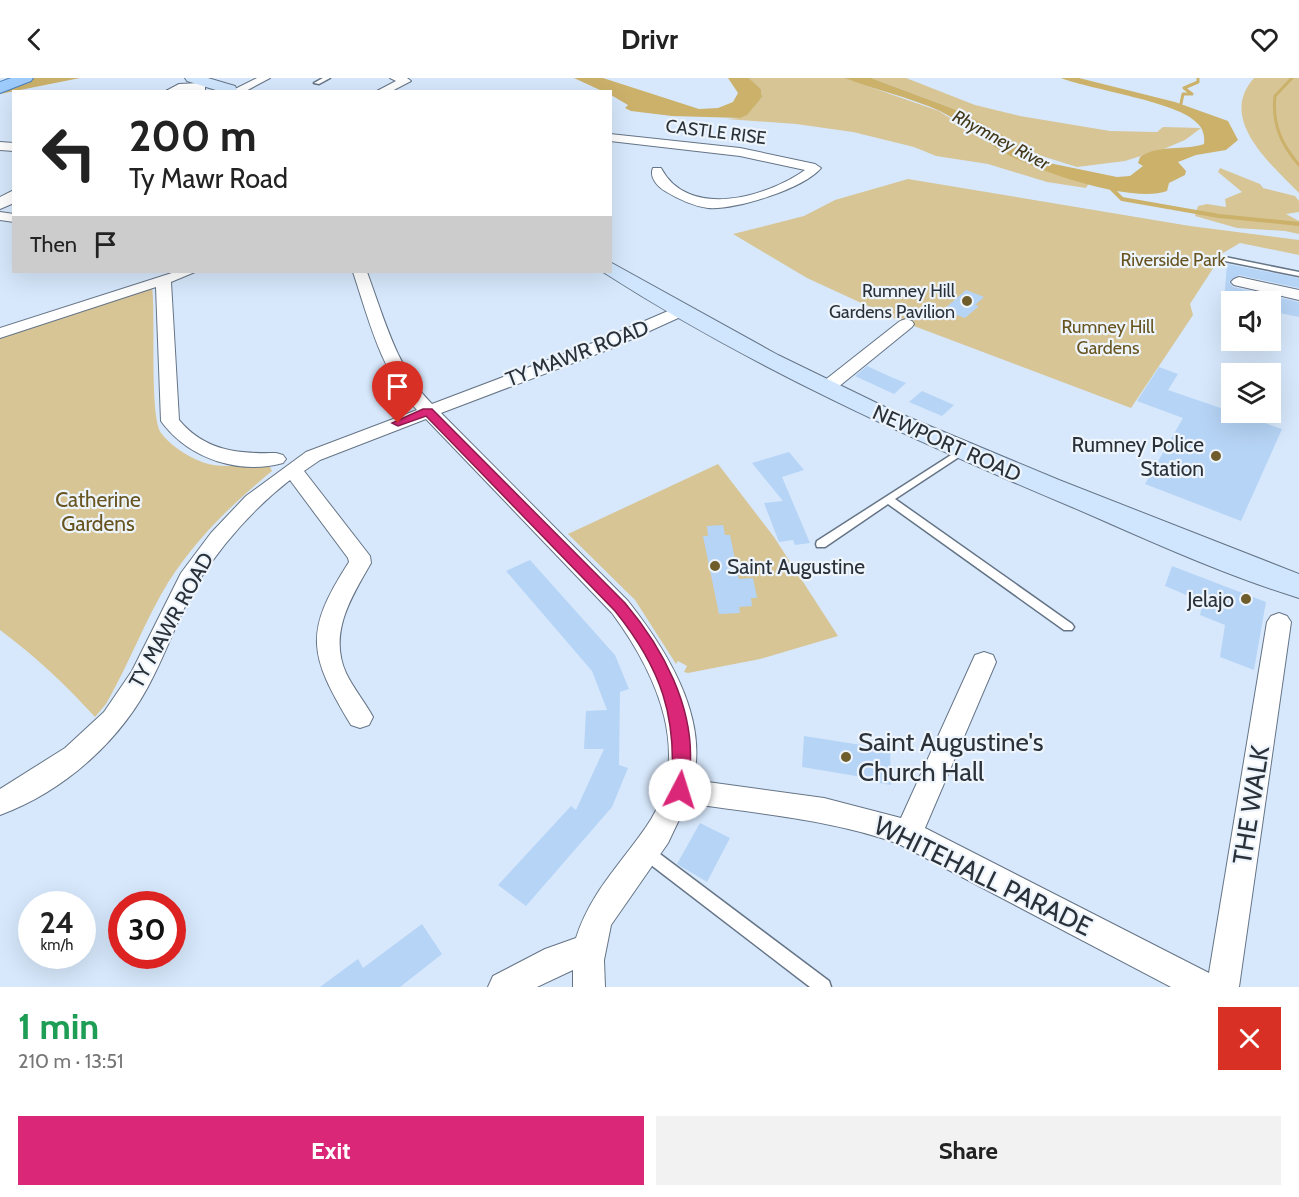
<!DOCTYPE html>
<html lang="en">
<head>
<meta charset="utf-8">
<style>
	body { margin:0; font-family:Cabin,sans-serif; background:#f2f2f2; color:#222; height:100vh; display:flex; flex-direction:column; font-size:22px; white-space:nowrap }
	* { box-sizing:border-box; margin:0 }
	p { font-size:20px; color:#767676 }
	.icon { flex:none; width:33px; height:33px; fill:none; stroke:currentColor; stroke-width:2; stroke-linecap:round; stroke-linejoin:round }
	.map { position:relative; height:909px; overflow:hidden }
	.side { display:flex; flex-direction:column; background:#fff; flex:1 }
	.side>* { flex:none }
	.top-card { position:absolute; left:12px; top:12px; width:600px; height:183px; border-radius:0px; box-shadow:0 6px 24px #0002; background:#fff; color:#222; overflow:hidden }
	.fabs { position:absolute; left:1221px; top:213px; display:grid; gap:12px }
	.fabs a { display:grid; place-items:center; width:60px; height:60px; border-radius:0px; background:#fff; box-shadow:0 6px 24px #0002; font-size:30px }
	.speed { position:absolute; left:18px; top:813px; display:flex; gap:12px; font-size:30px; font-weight:700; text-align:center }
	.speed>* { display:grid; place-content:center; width:78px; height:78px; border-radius:50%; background:#fff; box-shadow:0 6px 24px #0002; line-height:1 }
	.speed small { font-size:15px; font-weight:400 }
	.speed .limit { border:9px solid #d22; background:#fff; color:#111 }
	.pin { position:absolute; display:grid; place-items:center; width:51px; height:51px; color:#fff; margin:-62px -26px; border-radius:50% 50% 50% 0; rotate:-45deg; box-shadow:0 0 6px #0007 }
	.pin .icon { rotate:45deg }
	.me { position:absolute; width:66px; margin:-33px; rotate:5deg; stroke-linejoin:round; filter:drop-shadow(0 0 4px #0008) }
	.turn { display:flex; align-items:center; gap:21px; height:126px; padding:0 18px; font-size:27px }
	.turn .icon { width:78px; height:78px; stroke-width:2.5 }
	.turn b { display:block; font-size:42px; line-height:51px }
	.then { display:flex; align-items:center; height:57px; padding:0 18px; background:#0003; gap:12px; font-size:22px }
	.round { display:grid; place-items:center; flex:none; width:63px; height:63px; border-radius:0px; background:#f2f2f2 }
	.overview { display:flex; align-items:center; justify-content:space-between; height:102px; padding:0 18px }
	h1 { font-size:36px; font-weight:700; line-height:45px; color:#1e9e55 }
	.button { display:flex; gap:12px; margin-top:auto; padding:12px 18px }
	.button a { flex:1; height:69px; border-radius:0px; background:#db2777; color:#fff; font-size:24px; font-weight:700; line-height:69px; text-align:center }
	.button a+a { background:#f2f2f2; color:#222 }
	header { display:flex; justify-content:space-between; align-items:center; height:78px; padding:0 18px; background:#fff; font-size:27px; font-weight:700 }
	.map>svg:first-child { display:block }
	.green { fill:#d7c596 }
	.water { fill:#cbb16a }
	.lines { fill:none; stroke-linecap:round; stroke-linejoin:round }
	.stream-far1 { stroke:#cbb16a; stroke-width:3 }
	.stream { stroke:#cbb16a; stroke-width:4 }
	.building { fill:#b6d4f6 }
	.service-casing { stroke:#657486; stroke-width:3 }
	.minor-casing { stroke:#657486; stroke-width:2 }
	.tertiary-casing { stroke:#657486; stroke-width:2 }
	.secondary-casing { stroke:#657486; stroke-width:2 }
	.primary-casing { stroke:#4c80b7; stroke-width:2 }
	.service { fill:#fff; fill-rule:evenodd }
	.minor { fill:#fff; fill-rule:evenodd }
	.tertiary { fill:#fff; fill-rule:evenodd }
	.secondary { fill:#cfe6fe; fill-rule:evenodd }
	.primary { fill:#9eccfd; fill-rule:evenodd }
	.route { fill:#db2777; stroke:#8e194d; stroke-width:1.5 }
	.poi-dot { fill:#6f5d2c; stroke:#edf4fc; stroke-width:2 }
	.labels { text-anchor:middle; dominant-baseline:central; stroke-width:4.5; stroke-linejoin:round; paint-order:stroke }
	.far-street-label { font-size:18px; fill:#2a3138; stroke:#edf4fc }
	.far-water-label { font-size:18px; font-style:italic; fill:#423717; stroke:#edf4fc }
	.far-park-label { font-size:18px; fill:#67541f; stroke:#edf4fc }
	.far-poi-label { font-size:18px; fill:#2a3138; stroke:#edf4fc; text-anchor:end }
	.street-label { font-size:21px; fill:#2a3138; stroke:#edf4fc }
	.poi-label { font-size:21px; fill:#2a3138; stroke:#edf4fc; text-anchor:end }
	.park-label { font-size:21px; fill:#67541f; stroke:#edf4fc }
	.near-poi-label { font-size:26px; fill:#2a3138; stroke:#edf4fc; text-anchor:start }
	.near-street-label { font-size:26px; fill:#2a3138; stroke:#edf4fc }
</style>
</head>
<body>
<header><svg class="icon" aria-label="back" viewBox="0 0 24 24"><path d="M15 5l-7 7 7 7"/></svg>Drivr<svg class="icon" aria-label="heart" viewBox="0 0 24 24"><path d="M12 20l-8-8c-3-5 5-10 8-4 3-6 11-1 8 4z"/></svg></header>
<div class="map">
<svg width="1299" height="909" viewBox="0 0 1299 909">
	<rect width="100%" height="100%" fill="#d7e8fc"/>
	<g class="green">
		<polygon points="749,0 844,0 939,33 1002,74 1040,91 1089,105 1086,110 1047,104 988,86 936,78 914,69 853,54 796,46 726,41 740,40 762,19 761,11"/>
		<polygon points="871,0 906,0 975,27 1020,38 1110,53 1157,54 1163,49 1201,50 1185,62 1166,70 1125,83 1077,89 1026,73 962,34"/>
		<path d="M1254 0H1299V115C1271 86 1217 41 1254 0Z"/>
		<polygon points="1220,90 1260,106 1263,110 1295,118 1299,123 1299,134 1286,136 1299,143 1299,156 1285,153 1237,150 1195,138 1198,128 1207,126 1226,129 1225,121 1242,114 1218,94"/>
		<polygon points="908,101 1190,148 1299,162 1299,177 1240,165 1223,175 1190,226 1193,237 1131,330 898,242 807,200 733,156 804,138 835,122"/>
		<path d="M152 209C156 237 149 338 161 355 170 367 188 379 202 384 227 393 249 383 270 389L272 393C233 425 197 460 169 503 145 542 129 586 106 626L95 639C66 607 35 578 0 552V258Z"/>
		<polygon points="718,386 774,459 838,558 760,581 688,595 684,594 687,588 678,583 676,586 635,522 568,456"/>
	</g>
	<g class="water">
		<polygon points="23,0 80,0 0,16 0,4"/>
		<polygon points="574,0 603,0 699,31 718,30 733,24 738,15 728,0 749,0 761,11 762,19 747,37 740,40 672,38 631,33 625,30 628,27 611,17 610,14 602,13"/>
		<path d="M844 0H871L962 34 1049 85 1117 99 1130 98 1143 88 1138 85 1140 79C1159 66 1183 73 1204 66 1205 58 1203 50 1197 45 1179 24 1092 12 1061 0H1079L1175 24 1228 43 1238 62 1226 72 1196 77 1178 84 1186 93 1185 97 1169 105 1167 113C1132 126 1035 93 1001 73 980 61 962 44 940 33 909 19 875 12 844 0Z"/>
	</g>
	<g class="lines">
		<g class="stream-far1">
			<path d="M1292 0 1275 18C1272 46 1281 66 1299 87"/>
			<polyline points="1180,30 1183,16 1192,16 1184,10 1198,4 1198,0"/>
			<polyline points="1107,106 1111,110"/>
		</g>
		<polyline class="stream" points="1110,109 1122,121 1219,138 1299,146"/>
	</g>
	<g class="building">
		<polygon points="1227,186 1299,200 1299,210 1239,197 1229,204 1233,209 1299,224 1299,239 1270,233 1270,224 1224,224"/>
		<polygon points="966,212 984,219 975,227 979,228 965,240 943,232"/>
		<polygon points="867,288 891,299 906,305 894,316 855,298"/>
		<polygon points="1159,289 1178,296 1168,312 1282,351 1241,443 1145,406 1183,340 1137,323"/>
		<polygon points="922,313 954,327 942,338 909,324"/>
		<polygon points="789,374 804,392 782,399 810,465 795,467 793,462 779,464 764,425 783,423 752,385"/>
		<polygon points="723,447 725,457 730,457 739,501 753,500 757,520 751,520 752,528 739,529 740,535 719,536 703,458 708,458 707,448"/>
		<polygon points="530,482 615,577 629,611 620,614 619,687 628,690 612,729 526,828 498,807 571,728 576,732 604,671 584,671 586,633 607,632 592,593 506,493"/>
		<polygon points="1172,488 1266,524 1254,592 1220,579 1225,547 1200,537 1203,524 1165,508"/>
		<polygon points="804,658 874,669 874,666 890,668 891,707 874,704 874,701 802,689"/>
		<polygon points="700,745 730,760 707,804 677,786"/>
		<polygon points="422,846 442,876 400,909 320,909 358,881 363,890"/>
	</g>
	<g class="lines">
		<defs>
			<g id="service">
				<polygon points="323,0 330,0 319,6 314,5"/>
				<polygon points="1220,178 1299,194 1299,198 1220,182"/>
				<polygon points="962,370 967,373 965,375 895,421 1072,546 1074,549 1072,552 1064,552 888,426 825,469 817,469 816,466 817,463"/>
				<polygon points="647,768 652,770 829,903 831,909 810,909 642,780 640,775 642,770"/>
			</g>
			<g id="minor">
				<polygon points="257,0 270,0 244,14 229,14"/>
				<polygon points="390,0 407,0 411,3 390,14 375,14 396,3"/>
				<path d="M610 56 740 70 815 86 821 90C803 111 736 132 708 130 693 128 678 121 665 113 657 108 649 99 653 90H661C688 142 767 119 805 92L740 78 610 63Z"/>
				<polygon points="0,64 14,65 14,73 0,72"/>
				<polygon points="0,134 14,136 14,144 0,142"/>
				<path d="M175 194H195L171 204 179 342C205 373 238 376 276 375L283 377 286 381 283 385C240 397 191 381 164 347L161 343 156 209 0 260V250Z"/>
				<path d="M353 194H367C384 240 397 291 432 326L598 263 675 230H687L689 233 687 236 610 271 441 335 628 523C665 570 709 638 693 702L824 720 901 740 975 577 984 574 993 577 996 584 925 750 1209 895 1267 544 1271 538 1279 535 1287 538 1291 544 1239 909H1171L899 766C831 741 759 736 687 725L668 765 611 847 604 882 605 909H573V892L537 909H488L493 898 545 871 576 860C591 814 619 788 646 749 695 679 657 596 612 535L426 341 320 382 304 393 370 478 371 485C352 518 328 555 346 595 353 610 365 624 373 639L369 647 360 650 351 647C309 577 303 555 349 484L348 480 290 402C254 430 223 465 198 504 180 534 169 568 153 599 123 661 65 713 0 737V711L65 670 104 634 132 593 181 495 211 455 246 418 306 374 417 332C381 294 369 242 353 194Z"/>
				<polygon points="1239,199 1299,212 1299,222 1234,207 1231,204 1234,201"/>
				<polygon points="906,241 912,243 914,246 912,249 832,314 820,314 817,310 820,306 900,243"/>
			</g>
			<g id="tertiary">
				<polygon points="200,5 205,6 205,12 164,14 179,6"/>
				<polygon points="14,112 14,125 0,131 0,119"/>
			</g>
			<g id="secondary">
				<polygon points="185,0 208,0 235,8 238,14 222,14 187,3"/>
				<path d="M610 184 778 277 889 331 1059 402 1299 496V520C1221 496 1146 461 1072 429 910 361 751 289 603 194H610Z"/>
			</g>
			<polygon id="primary" points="11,0 33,0 31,3 0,15 0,4"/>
		</defs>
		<use href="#service" class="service-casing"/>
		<use href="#minor" class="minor-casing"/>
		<use href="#tertiary" class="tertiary-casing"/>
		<use href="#secondary" class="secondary-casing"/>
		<use href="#primary" class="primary-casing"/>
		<use href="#service" class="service"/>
		<use href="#minor" class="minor"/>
		<use href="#tertiary" class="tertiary"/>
		<use href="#secondary" class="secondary"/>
		<use href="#primary" class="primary"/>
	</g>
	<path class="route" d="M423 331H432L625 525C663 570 695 630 690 690 690 700 690 709 686 718L680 720 674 718 671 712C678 639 661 590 615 533L426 338 398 348 392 345Z"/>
	<g class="poi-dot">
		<circle cx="967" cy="223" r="6"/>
		<circle cx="1216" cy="378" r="6"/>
		<circle cx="715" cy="488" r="6"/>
		<circle cx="1246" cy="521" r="6"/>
		<circle cx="846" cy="679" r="6"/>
	</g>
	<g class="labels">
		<g class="far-street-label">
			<text transform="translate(716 54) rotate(7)">CASTLE RISE</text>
		</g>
		<g class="far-water-label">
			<text transform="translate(1001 62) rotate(28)">Rhymney River</text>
		</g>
		<g class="far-park-label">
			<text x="1173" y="182">Riverside Park</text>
			<text x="1108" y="249">Rumney Hill<tspan x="1108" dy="21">Gardens</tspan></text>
		</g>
		<g class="far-poi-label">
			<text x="955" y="213">Rumney Hill<tspan x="955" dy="21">Gardens Pavilion</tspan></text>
		</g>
		<g class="street-label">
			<text transform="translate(577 275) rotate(-21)">TY MAWR ROAD</text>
			<text transform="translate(947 365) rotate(24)">NEWPORT ROAD</text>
			<text transform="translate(171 542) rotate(-61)">TY MAWR ROAD</text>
		</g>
		<g class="poi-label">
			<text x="1204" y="366">Rumney Police<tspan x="1204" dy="24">Station</tspan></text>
			<text x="727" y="488" text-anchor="start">Saint Augustine</text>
			<text x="1234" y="521">Jelajo</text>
		</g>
		<g class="park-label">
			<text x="98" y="421">Catherine<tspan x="98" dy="24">Gardens</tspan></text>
		</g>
		<g class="near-poi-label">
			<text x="858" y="664">Saint Augustine's<tspan x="858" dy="30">Church Hall</tspan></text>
		</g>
		<g class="near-street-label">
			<text transform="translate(1251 727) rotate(-81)">THE WALK</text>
			<text transform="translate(983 798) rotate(26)">WHITEHALL PARADE</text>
		</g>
	</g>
</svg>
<div class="fabs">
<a><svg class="icon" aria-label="sound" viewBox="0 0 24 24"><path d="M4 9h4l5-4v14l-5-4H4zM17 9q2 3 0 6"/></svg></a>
<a><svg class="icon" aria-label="layers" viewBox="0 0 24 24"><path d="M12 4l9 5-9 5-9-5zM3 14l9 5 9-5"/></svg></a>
</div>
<div class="speed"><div>24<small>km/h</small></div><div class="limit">30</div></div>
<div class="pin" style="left:398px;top:345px;background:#d93025"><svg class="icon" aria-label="arrive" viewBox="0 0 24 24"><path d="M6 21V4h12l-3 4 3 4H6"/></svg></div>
<svg class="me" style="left:680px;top:712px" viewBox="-20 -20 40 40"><circle r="19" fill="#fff"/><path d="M0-13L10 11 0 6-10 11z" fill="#db2777"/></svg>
<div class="top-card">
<div class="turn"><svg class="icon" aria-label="left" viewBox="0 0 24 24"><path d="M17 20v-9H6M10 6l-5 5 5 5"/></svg><div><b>200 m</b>Ty Mawr Road</div></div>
<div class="then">Then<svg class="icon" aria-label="arrive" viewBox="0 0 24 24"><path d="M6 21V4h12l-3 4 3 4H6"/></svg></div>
</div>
</div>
<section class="side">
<div class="overview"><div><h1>1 min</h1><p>210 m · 13:51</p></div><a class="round" style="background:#d93025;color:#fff"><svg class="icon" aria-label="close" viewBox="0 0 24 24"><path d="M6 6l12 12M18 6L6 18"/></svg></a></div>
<div class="button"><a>Exit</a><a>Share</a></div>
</section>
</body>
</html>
